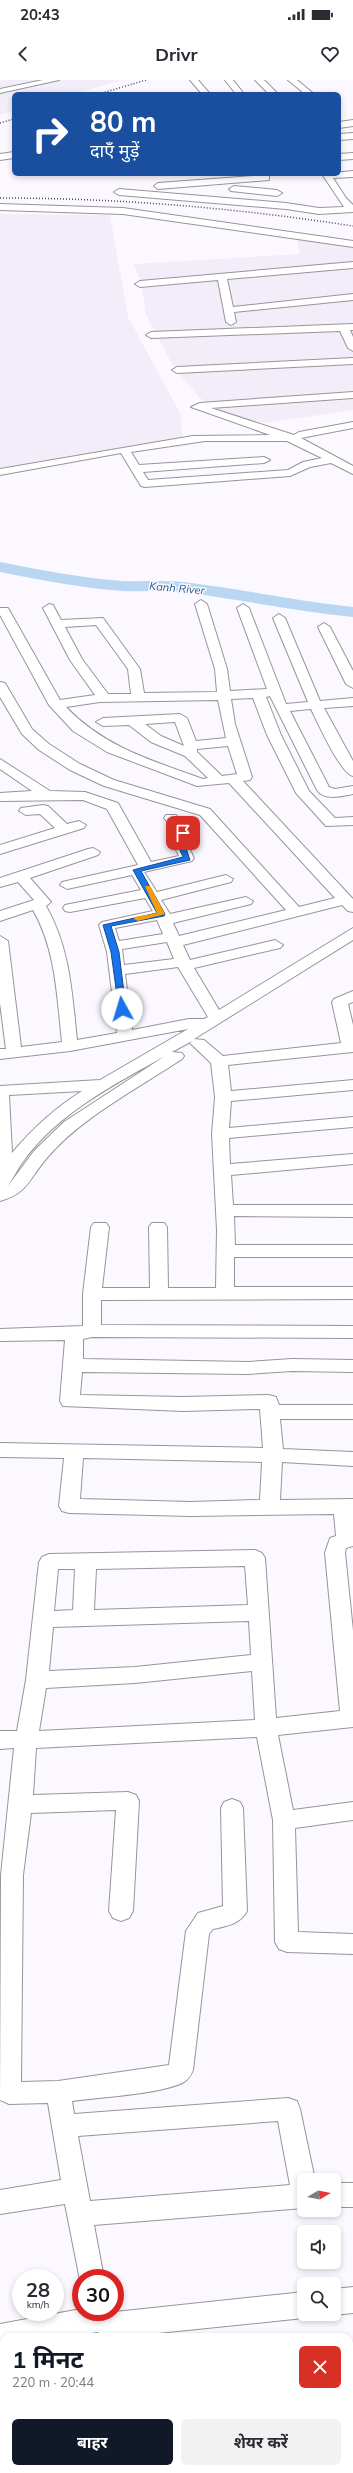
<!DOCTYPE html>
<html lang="hi">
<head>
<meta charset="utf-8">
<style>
	body { margin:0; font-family:Mulish,"Noto Sans Devanagari",sans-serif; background:#f2f2f3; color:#2b2b33; height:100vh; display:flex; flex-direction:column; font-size:15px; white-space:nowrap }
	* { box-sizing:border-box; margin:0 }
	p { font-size:13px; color:#7c7c81 }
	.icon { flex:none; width:22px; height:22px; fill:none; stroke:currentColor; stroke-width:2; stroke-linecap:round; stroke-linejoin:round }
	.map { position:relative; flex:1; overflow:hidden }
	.details { position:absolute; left:0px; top:2253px; width:353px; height:140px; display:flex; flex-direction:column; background:#fff; border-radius:12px 12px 0 0; box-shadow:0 2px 6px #0003 }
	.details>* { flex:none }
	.top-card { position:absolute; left:12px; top:12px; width:329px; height:84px; border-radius:6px; box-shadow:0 2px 6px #0003; background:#1a4fa0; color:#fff; overflow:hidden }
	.needle { width:26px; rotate:80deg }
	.fabs { position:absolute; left:297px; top:2093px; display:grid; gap:8px }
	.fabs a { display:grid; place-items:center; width:44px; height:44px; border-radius:6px; background:#fff; box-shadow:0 2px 6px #0003; font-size:20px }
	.speed { position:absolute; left:12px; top:2189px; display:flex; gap:8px; font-size:20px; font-weight:700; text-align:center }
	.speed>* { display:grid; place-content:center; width:52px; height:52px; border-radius:50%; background:#fff; box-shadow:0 2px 6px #0003; line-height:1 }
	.speed small { font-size:10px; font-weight:400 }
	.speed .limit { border:6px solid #d22; background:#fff; color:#111 }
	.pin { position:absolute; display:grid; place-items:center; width:34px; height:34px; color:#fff; margin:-17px; border-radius:8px; box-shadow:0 2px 6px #0006 }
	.me { position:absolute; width:44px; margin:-22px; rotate:354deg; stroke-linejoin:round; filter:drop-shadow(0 0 3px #0008) }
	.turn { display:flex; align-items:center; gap:14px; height:84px; padding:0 12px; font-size:18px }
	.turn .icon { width:52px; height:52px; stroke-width:2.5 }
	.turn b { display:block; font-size:28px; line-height:34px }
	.round { display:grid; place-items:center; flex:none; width:42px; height:42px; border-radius:6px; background:#f2f2f3 }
	.headline { display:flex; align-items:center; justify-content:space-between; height:68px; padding:0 12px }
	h1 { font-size:24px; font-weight:700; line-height:30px; color:#111827 }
	.button { display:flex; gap:8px; margin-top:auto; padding:8px 12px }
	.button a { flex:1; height:46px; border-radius:6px; background:#111827; color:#fff; font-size:16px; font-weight:700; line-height:46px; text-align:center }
	.button a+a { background:#f2f2f3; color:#2b2b33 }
	.status { display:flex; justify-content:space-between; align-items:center; height:28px; padding:0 20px; background:#fff; direction:ltr }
	.status svg { height:11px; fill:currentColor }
	header { display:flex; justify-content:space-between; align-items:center; height:52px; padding:0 12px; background:#fff; font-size:18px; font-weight:700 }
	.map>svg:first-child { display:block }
	.built { fill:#f3ecf9 }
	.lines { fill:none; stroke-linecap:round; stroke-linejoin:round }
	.river { fill:#b9d6f2; fill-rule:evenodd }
	.minor-casing { stroke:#97949a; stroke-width:2 }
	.major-casing { stroke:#97949a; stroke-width:2 }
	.minor { fill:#fff; fill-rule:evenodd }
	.major { fill:#fff; fill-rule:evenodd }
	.rail { stroke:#4c4a4d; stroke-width:1.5; stroke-dasharray:1 2; stroke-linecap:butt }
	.route { fill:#1a73e8; stroke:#114b97 }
	.slow { fill:#f59e0b }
	.labels { text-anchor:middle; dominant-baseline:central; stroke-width:3; stroke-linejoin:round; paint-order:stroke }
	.far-water-label { font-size:11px; font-style:italic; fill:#235a86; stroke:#fcf8ff }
</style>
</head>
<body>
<div class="status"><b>20:43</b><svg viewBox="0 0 49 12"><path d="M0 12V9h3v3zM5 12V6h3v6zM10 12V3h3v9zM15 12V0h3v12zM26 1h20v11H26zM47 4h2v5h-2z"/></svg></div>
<header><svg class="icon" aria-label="back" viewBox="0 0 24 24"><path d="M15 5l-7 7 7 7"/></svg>Drivr<svg class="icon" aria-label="heart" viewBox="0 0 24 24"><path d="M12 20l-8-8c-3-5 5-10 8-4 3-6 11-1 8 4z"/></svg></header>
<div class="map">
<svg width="353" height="2393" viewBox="0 0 353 2393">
	<rect width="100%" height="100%" fill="#fcf8ff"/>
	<g class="built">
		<polygon points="0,0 121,0 73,14 14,14 14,31 0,35"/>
		<polygon points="0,134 110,135 128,237 180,333 183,359 0,390"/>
		<polygon points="297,160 353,167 353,330 265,343 215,330 199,317 173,286 146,235 142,207 134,184 300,174"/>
	</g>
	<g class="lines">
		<path class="river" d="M0 482C41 490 82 498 123 501 144 502 164 500 184 502 241 509 296 521 353 527V537C296 531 241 520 184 512 164 510 144 512 123 511 82 508 41 500 0 492Z"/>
		<defs>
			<g id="minor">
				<polygon points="43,0 59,0 0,13 0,9"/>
				<polygon points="190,0 198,0 210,14 202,14"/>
				<polygon points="225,0 233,0 244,14 236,14"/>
				<polygon points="255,0 264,0 278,14 269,14"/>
				<polygon points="288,0 297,0 314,14 305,14"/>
				<polygon points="353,53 353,59 339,60 339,54"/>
				<polygon points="353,73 353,79 339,80 339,74"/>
				<polygon points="353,91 353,97 333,98 346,118 353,125 353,132 319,134 286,129 119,115 114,112 119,109 286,123 319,128 344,127 322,94"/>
				<polygon points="266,95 269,96 269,100 158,109 154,106 158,103"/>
				<polygon points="234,106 277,110 282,113 277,116 231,111 229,109"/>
				<polygon points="0,124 123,128 353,161 353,167 123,134 0,130"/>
				<polygon points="353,182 353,188 227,199 233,227 353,214 353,220 234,232 236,242 231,245 226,242 218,200 140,207 135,204 140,201"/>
				<polygon points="353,244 353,250 350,250 353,257 353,271 348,268 340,251 151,258 146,255 151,252"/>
				<polygon points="353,278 353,284 177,293 172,290 177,287"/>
				<path d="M353 312V318L211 328 294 355 299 352 353 342V348L301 358 353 386V394L331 383 310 387 290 396 145 407 141 406 121 373 0 395V389L193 356 270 355 191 327 200 323ZM205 361H287L322 378 303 382 288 390 148 400 143 392 264 383 270 380 264 377 139 385 131 372Z"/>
				<path d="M201 520 207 524 227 589 230 611 267 609 237 528 243 524 249 528 286 624 308 622 273 538 279 534 285 538 320 621 353 618V626L324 628 353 681V696C340 693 318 643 311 629L290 631 329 707 335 709 353 706V714C342 716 324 721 317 710L270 616 266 617 281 655 309 711 335 738 353 737V745L326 746 296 713 267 655 253 618 231 619 235 644 252 697 250 700 243 701 353 819V832L348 831 342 825 183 865 190 880 275 860 283 865 280 868 194 888 219 930 353 848V860L194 959 204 960 223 976 341 963 332 922 334 919 353 911V922L348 924 353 945V972L228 985 231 1011 353 1000V1010L231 1021 229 1048 353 1037V1047L229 1058 230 1084 353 1074V1084L231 1095 233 1125H353V1137L234 1136 235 1165H353V1177H234V1207H353V1219L101 1220V1245L353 1246V1258L92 1257 83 1259V1279L248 1282 292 1279 353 1280V1292L292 1291 248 1294 82 1292 80 1315 183 1317 269 1315 276 1317 279 1325H353V1339H280L283 1369 353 1372V1386L282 1382 280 1420 353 1419V1466L346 1468 345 1473 353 1551V1647L278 1655 293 1730 353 1722V1740L295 1748 298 1852 353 1854V1874L287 1872 279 1869 275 1862 273 1740 257 1657 36 1668 33 1715 128 1712 136 1715 139 1721 133 1831 129 1838 121 1841 113 1838 109 1831 116 1730 31 1733 23 1795 21 2002 58 2001 169 1985 186 1851 198 1833 223 1826 221 1728 224 1722 232 1719 240 1722 243 1728 247 1831C240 1844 227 1846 213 1849L209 1854 193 1990C191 1995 189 1999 184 2002 162 2014 100 2017 72 2021L74 2034 288 2018 297 2021 300 2029 315 2100H304V2128L94 2145 104 2198H81V2205L65 2124 0 2134V2110L61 2100 48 2023 9 2024 0 2020 1 1795 14 1668 0 1669V1651H17L26 1600 39 1482 42 1477 49 1474 255 1470 262 1473 265 1478 276 1638 340 1631 325 1473 330 1458 336 1456 334 1434 191 1436 69 1433 62 1431 59 1426 64 1378 0 1377V1363L263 1368 260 1329 183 1331 63 1326 60 1321 65 1260 0 1261V1249L83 1246V1214L91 1147 94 1143H106L109 1147 102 1208H150L149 1147 152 1143H164L167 1147 168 1208H216L217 1150 212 1054 215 1017 211 983 190 963 192 961 172 972 182 973 184 976 182 979C137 1009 80 1038 46 1079 29 1099 27 1114 0 1121V1006L100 1000 188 949 70 971 0 979V969H6L0 923V856L8 861 21 967 62 962C57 917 56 870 33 830L0 841V831L34 820 18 802 0 807V798L88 769 93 768 100 772 98 775 30 798 51 822 46 826C70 868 72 913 77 960L117 953 107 872 99 845 102 842 153 831 145 818 70 832 65 831 63 828 65 825 141 810 132 795 67 809 60 805 62 802 138 785 107 729 83 720 0 721V713L32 711 0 689V679L50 711 85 712 118 723 151 782 179 776 175 768 176 753 164 738 166 735H176L190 753 189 768 194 778 192 781 144 792 157 812 226 795 233 799 231 802 161 820 170 834 246 817 253 821 251 824 173 843 179 856 286 830 200 735 104 706 70 690 39 670 22 654 0 617V602L5 603 32 649 49 664 80 684 114 700 210 729 299 827 335 818 229 703 197 706 107 672 73 651 49 625 0 535V528H8L60 620 95 615 70 580 43 528 49 524 53 525 61 540 103 538 140 589 144 613 217 612 215 589 195 524ZM96 545 128 589 131 614H108L82 579 65 547ZM218 620 226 658 196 661 187 638 180 634 103 638 96 642 103 646 129 645 151 662 185 676 208 698 203 699C153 681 104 667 66 627L100 622ZM175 642 184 666 161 656 145 644ZM228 666 237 694 222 696 197 672V669ZM157 840 163 854 119 861 115 848ZM167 862 174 879 124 885 122 869ZM178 887 208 937 204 939H189L132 950 125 894ZM165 976 64 1042 34 1071 8 1106C13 1098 17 1090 22 1083 56 1034 115 1004 165 976ZM82 1011C55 1028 32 1049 12 1073L9 1015ZM83 1378 262 1382 260 1420 191 1422 80 1419ZM245 1486 248 1525 94 1530 96 1489ZM58 1489H75L73 1530 54 1531ZM249 1541 251 1575 135 1587 49 1591 53 1547ZM252 1591 255 1640 39 1651 46 1608 135 1603ZM278 2041 290 2105 90 2121 78 2056Z"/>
				<polygon points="324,543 330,547 353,591 353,608 346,604 318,547"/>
				<polygon points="43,725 48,726 67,744 79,741 86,745 84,748 0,774 0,765 55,748 40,734 26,735 19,731 21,728"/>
				<rect x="334" y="2103" width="19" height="24"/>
				<polygon points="353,2207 353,2233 334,2235 332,2234 334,2234 334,2209"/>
				<polygon points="304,2212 304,2234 313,2234 304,2238 119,2257 108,2257 97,2252 70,2257 4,2257 4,2269 0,2270 0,2244 81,2229 81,2232 115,2232"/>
				<polygon points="349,2364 353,2364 353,2392 342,2389 349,2389"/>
				<polygon points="134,2389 214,2389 212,2393 132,2393"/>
			</g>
			<g id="major">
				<polygon points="353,40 353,46 339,48 339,42"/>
				<polygon points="14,72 14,78 0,80 0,74"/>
			</g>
		</defs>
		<use href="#minor" class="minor-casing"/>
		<use href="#major" class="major-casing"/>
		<use href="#minor" class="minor"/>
		<use href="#major" class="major"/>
		<g class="rail">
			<polyline points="99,14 146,0"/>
			<polyline points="0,43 14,39"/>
			<path d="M0 118C119 118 236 128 353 146"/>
		</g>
	</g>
	<polygon class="route" points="183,751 187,753 186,768 190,780 141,791 165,834 164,836 111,846 119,872 126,929 119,930 111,872 103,845 157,833 133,790 183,777 179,768 179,753"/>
	<polygon class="slow" points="145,806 150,806 165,834 138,841 134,839 135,837 157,833"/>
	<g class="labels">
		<g class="far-water-label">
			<text transform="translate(177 508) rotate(5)">Kanh River</text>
		</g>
	</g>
</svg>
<div class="fabs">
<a><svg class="needle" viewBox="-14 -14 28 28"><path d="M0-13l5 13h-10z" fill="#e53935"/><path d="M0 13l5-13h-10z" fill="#7c7c81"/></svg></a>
<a><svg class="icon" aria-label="sound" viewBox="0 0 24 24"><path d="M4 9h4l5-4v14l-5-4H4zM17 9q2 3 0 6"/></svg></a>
<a><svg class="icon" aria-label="search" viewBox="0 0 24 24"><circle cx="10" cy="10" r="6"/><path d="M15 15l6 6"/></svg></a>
</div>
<div class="speed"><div>28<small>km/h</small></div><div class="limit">30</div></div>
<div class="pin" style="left:183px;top:753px;background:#d93025"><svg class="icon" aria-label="arrive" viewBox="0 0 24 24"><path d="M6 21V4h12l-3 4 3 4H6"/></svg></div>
<svg class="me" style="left:122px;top:929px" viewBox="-20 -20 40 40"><circle r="19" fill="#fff"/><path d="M0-13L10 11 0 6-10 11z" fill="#1a73e8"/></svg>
<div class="top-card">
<div class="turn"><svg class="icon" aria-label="right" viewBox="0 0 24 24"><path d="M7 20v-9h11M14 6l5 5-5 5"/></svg><div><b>80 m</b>दाएँ मुड़ें</div></div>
</div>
<section class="details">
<div class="headline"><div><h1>1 मिनट</h1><p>220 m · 20:44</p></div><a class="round" style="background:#d93025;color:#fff"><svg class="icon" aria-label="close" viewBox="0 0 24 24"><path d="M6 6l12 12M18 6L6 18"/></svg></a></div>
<div class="button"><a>बाहर</a><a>शेयर करें</a></div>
</section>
</div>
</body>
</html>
